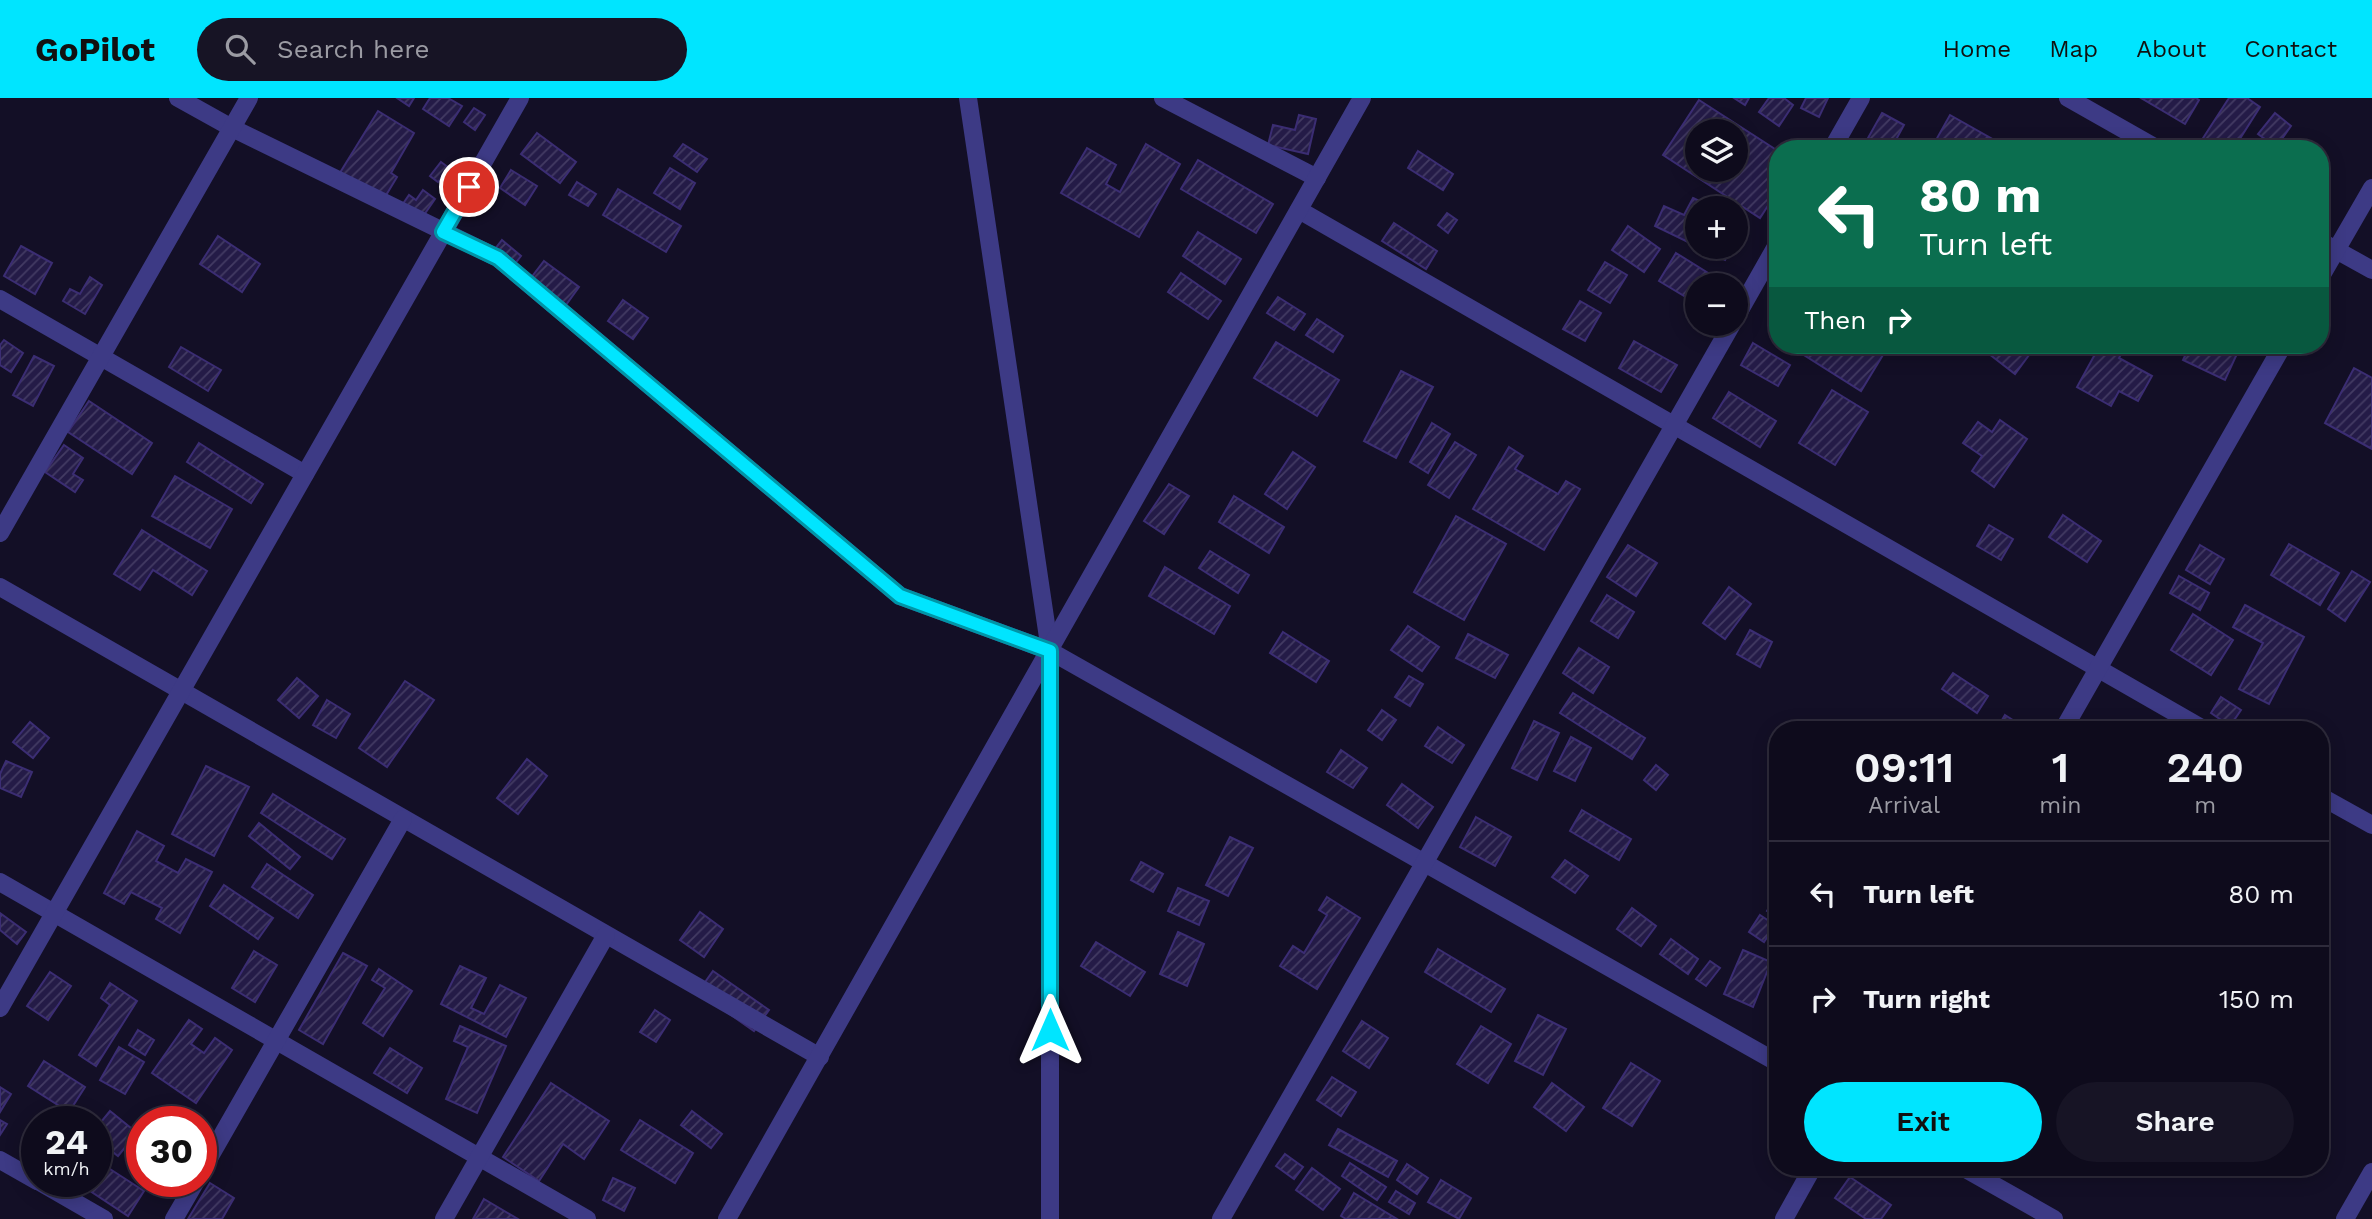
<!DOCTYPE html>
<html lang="en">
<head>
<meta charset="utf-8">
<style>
	body { margin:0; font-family:"Work Sans",sans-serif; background:#171425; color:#f1f3f6; height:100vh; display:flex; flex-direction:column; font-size:26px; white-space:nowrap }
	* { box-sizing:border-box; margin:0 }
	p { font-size:23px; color:#9b9ba3 }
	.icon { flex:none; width:38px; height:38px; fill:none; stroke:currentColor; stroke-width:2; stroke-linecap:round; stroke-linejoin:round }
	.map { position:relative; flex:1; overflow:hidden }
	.details { position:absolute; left:1769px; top:623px; width:560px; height:455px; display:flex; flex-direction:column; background:#0e0b1c; border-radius:28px; box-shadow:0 4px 18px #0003,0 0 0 2px #2e2b3b }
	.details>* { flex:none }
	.top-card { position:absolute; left:1769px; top:42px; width:560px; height:214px; border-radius:28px; box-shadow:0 4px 18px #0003,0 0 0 2px #2e2b3b; background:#0b6e4f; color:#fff; overflow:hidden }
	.controls { position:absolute; left:1685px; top:21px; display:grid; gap:14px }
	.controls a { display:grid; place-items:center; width:63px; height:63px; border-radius:50%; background:#0e0b1c; box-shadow:0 4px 18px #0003,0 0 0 2px #2e2b3b; font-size:35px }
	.speed { position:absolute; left:21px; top:1008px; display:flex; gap:14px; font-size:35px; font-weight:700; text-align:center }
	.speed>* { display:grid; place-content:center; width:91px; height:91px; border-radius:50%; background:#0e0b1c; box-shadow:0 4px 18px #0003,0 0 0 2px #2e2b3b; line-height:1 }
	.speed small { font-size:18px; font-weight:400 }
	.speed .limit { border:10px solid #d22; background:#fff; color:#111 }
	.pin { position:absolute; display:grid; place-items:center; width:60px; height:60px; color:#fff; margin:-30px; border:4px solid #fff; border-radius:50%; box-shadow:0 2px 7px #0007 }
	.me { position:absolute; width:77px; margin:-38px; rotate:0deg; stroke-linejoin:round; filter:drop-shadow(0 0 5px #0008) }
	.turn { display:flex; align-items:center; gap:24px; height:147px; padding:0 35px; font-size:32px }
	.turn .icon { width:91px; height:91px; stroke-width:2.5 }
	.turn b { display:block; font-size:49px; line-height:60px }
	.then { display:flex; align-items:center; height:66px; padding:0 35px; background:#0003; gap:14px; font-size:26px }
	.eta { display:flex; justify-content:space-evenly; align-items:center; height:119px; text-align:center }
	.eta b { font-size:42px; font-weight:600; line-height:49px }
	.primary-button { display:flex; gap:14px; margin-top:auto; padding:14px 35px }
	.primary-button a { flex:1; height:80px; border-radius:42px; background:#00e5ff; color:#111; font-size:28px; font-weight:600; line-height:80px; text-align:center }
	.primary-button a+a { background:#171425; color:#f1f3f6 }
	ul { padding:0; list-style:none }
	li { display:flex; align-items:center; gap:21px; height:105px; padding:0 35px; border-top:2px solid #2e2b3b }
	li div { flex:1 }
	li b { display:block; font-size:26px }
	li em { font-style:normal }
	header { display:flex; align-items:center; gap:42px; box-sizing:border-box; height:98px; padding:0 35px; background:#00e5ff; color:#111 }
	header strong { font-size:33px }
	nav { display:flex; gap:38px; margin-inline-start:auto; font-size:24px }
	.search { width:490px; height:63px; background:#171425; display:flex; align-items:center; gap:18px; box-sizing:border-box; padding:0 24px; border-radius:38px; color:#9b9ba3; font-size:26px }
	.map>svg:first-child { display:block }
	.building { fill:url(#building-hatch); stroke:#3b2d73; stroke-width:2; fill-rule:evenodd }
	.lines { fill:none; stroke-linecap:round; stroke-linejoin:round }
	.minor { stroke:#3d3a85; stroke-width:18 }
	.route-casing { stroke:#0095a6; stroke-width:18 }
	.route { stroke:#00e5ff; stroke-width:12 }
</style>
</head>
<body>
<header>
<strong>GoPilot</strong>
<div class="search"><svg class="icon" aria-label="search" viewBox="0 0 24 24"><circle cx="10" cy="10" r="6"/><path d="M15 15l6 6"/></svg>Search here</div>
<nav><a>Home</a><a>Map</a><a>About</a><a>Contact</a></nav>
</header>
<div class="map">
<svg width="2372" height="1121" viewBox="0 0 2372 1121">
	<defs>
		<pattern id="building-hatch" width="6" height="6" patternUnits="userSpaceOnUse" patternTransform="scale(1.75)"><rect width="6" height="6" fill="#241b47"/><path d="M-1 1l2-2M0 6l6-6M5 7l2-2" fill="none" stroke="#433b63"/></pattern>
	</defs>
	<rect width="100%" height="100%" fill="#130f26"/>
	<g class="building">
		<polygon points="397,0 414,0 409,8"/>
		<polygon points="430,0 448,0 462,8 449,28 423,11"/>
		<polygon points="1734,0 1749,0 1745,7"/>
		<polygon points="1769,0 1784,0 1793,7 1779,28 1759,14"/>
		<polygon points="1806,0 1828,0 1819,19 1801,10"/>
		<polygon points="2141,0 2196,0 2199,2 2185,26"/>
		<polygon points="2229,0 2247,0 2260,9 2236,47 2242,51 2196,51"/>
		<path d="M1699 2 1778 53V92L1760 120 1663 57ZM1698 33H1736V72H1698Z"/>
		<polygon points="474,10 485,17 475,32 464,24"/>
		<polygon points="378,13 414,35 391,75 397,79 382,104 338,78"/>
		<polygon points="1882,15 1904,27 1891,51 1868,40"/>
		<polygon points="2275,15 2291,28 2276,49 2258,36"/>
		<polygon points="1299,17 1316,21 1308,56 1268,47 1273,27 1295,32"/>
		<polygon points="1950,17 1994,42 1989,51 1952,51 1936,42"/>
		<polygon points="537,35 576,64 560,85 521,56"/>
		<polygon points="683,46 707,61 697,74 674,58"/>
		<polygon points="1146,46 1180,66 1139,139 1061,95 1087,50 1116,67 1106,86 1120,94"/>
		<polygon points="1418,53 1453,76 1443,92 1408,70"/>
		<polygon points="1198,62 1273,106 1256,135 1181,91"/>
		<polygon points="441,64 449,70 438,84 430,78"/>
		<polygon points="670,70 695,85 680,111 654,95"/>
		<polygon points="511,72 537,88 525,107 500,90"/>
		<polygon points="577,84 596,96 588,108 569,97"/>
		<polygon points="618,91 681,128 666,154 603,117"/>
		<polygon points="423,92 435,101 417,127 398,113 409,97 416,102"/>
		<polygon points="1693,100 1714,110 1698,110 1698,149 1731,149 1725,162 1655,128 1664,108 1684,117"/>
		<polygon points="1447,115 1457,122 1448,135 1438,127"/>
		<polygon points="1394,125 1437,153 1426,171 1382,143"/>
		<polygon points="1628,128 1660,151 1644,174 1612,152"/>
		<polygon points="1198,134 1241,161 1225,186 1183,158"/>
		<polygon points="218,138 260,166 242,194 200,166"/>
		<polygon points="502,142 521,158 507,176 488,160"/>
		<polygon points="21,148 52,165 35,196 4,178"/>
		<polygon points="1676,155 1713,178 1707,187 1698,187 1696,205 1659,183"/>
		<polygon points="544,163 579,189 563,211 527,185"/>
		<polygon points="1605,164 1627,177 1610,205 1588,192"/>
		<polygon points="1181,175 1221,203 1208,221 1168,194"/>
		<polygon points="90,179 102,187 85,216 63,203 70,191 80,196"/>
		<polygon points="1278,199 1305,216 1294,232 1267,215"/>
		<polygon points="623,202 648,220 633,241 608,223"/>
		<polygon points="1580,203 1601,215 1585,243 1563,231"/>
		<polygon points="1317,221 1343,238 1333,254 1306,237"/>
		<polygon points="4,242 23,255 11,274 0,267 0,247"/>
		<polygon points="1634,243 1677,267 1661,294 1619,270"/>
		<polygon points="1276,244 1339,282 1317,318 1254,280"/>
		<polygon points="1753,245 1790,267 1778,288 1741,267"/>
		<polygon points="1788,247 1889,247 1861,293"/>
		<polygon points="1981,247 2024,247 2032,253 2015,276 1980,249"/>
		<polygon points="2100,247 2126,247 2119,260 2152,278 2138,303 2119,293 2111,308 2077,289"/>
		<polygon points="2190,247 2241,247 2225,282 2183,262"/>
		<polygon points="181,249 221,272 208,293 169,269"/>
		<polygon points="34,258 54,268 33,308 13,297"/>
		<polygon points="2354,270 2372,280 2372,351 2325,325"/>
		<polygon points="1401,273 1433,289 1396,360 1364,343"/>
		<polygon points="1832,292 1868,314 1835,367 1799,345"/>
		<polygon points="1729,294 1776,323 1760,349 1713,320"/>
		<polygon points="89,303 152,345 132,376 68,334"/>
		<polygon points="2000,322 2027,341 1994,389 1972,373 1982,358 1963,345 1978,324 1992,334"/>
		<polygon points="1432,325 1450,336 1428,375 1410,364"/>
		<polygon points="1455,344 1476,357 1449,400 1428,387"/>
		<polygon points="199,345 263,386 251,405 187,364"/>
		<polygon points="64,347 83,360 73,376 83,382 75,394 45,374"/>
		<polygon points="1509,349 1523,358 1515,371 1558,396 1566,383 1580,391 1544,452 1473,411"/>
		<polygon points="1293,354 1315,369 1287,411 1265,396"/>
		<polygon points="175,378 232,411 210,450 152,418"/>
		<polygon points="1169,386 1189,398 1164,436 1144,423"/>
		<polygon points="1234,398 1284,429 1269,455 1219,424"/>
		<polygon points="2063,417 2101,443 2087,464 2049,439"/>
		<polygon points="1456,418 1506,446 1464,522 1414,494"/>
		<polygon points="1989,427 2013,441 2001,462 1977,448"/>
		<polygon points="142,432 207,473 192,497 153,472 140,492 114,476"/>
		<polygon points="2289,446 2339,475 2320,507 2271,477"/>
		<polygon points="1628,447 1657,465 1636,498 1607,479"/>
		<polygon points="2200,447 2224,461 2210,486 2186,472"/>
		<polygon points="1210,453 1249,477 1238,495 1199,470"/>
		<polygon points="1165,469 1230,508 1214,536 1149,498"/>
		<polygon points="2352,473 2370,484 2345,523 2328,511"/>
		<polygon points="2179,478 2209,495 2200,512 2170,495"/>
		<polygon points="1729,489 1751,506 1725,541 1703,525"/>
		<polygon points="1607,497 1634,514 1618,540 1591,523"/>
		<polygon points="2245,507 2304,539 2269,606 2239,591 2263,545 2233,529"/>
		<polygon points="2193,516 2233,542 2211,577 2171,552"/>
		<polygon points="1408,528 1439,549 1422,573 1391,552"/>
		<polygon points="1750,532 1772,544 1760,569 1737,556"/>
		<polygon points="1283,534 1329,563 1316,584 1270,555"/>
		<polygon points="1468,536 1508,557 1495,580 1456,560"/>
		<polygon points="1579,550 1609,569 1593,595 1563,575"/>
		<polygon points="1953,575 1988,598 1977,615 1942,591"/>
		<polygon points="1409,578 1423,586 1410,608 1395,599"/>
		<polygon points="297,580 318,598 299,620 278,602"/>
		<polygon points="405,583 434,602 387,669 359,650"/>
		<polygon points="1573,595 1645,640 1632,661 1560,615"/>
		<polygon points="2221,599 2241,612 2230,628 2211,615"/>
		<polygon points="327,602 350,616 336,640 313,627"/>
		<polygon points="1382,612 1396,622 1382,642 1368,632"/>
		<polygon points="2005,617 2027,631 2027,632 1996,632"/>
		<polygon points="1534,623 1559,635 1537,682 1512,670"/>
		<polygon points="30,624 49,640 33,660 13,644"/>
		<polygon points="1876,624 1887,632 1871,632"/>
		<polygon points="1438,629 1464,647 1452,665 1425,648"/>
		<polygon points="1571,639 1591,650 1575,683 1554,673"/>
		<polygon points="1341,652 1367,670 1353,690 1327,674"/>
		<polygon points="527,661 547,678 518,716 497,700"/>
		<polygon points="6,663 32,674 21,699 0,690 0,676"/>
		<polygon points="1656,667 1668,677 1656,692 1644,682"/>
		<polygon points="206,668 249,689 214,758 172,736"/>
		<polygon points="1402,686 1433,709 1418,730 1387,707"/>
		<polygon points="273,696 345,741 332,761 261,715"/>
		<polygon points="1582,712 1631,741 1619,762 1570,733"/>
		<polygon points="1476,719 1511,739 1495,768 1460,749"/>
		<polygon points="259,725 300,759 290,771 249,738"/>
		<polygon points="137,733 164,748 156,763 178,775 186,761 212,774 180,835 156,821 162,810 131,794 124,806 104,795"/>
		<polygon points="1230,739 1253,750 1228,798 1206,787"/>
		<polygon points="1565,762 1588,778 1575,795 1552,779"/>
		<polygon points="1141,764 1163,776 1153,794 1131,782"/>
		<polygon points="267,766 313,797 298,820 252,789"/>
		<polygon points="224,787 273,820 258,841 210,808"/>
		<polygon points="1178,790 1209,803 1199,827 1168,813"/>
		<polygon points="1778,795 1778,820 1767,813"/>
		<polygon points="1327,799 1360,820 1317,891 1280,868 1293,848 1304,855 1327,817 1319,812"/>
		<polygon points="1632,810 1656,828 1641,848 1617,831"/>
		<polygon points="700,814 723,831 704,859 680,842"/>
		<polygon points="0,815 26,834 17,846 0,832"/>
		<polygon points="1760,817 1775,827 1764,844 1749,834"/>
		<polygon points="1178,834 1204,846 1187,888 1160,876"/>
		<polygon points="1671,841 1698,861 1688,876 1660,856"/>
		<polygon points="1096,844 1145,874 1130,898 1081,868"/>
		<polygon points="1438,851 1505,891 1491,914 1425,874"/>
		<polygon points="1743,852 1771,864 1753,909 1724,896"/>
		<polygon points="254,853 277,867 255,904 232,890"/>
		<polygon points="343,855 367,868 323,946 299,932"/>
		<polygon points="1710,863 1720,870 1706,888 1696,881"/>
		<polygon points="460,868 486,880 471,910 484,916 500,887 526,900 506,939 441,906"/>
		<polygon points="379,871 412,893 383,938 363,925 385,890 372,882"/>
		<polygon points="713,873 769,912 754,933 698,894"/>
		<polygon points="50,874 71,888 48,922 27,908"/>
		<polygon points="110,885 137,903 96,968 79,957 110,907 101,900"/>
		<polygon points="655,912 670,922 656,944 640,934"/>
		<polygon points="1538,917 1566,931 1543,977 1515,963"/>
		<polygon points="189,922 202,931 191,946 204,955 215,940 232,952 196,1005 152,975"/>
		<polygon points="1362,923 1388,940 1369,970 1343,953"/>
		<polygon points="460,928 506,948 477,1015 446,1001 468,949 454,943"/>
		<polygon points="1481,928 1511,946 1488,985 1457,966"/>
		<polygon points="138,932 154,942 145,957 129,947"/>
		<polygon points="119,949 144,964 125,996 100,982"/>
		<polygon points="390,950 422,970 407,995 374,975"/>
		<polygon points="44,963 85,989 69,1014 28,988"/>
		<polygon points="1631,965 1660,983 1632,1028 1603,1010"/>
		<polygon points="1332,979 1356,994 1341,1018 1317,1002"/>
		<polygon points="551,985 609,1023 584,1061 563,1046 539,1083 503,1059"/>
		<polygon points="1552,985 1584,1009 1566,1033 1534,1009"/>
		<polygon points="0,989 11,996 0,1014"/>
		<polygon points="110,1013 137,1035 118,1058 96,1041 96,1030"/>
		<polygon points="692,1013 722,1036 711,1050 681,1027"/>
		<polygon points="52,1017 60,1024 46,1024"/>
		<polygon points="0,1022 7,1026 0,1037"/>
		<polygon points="640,1022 693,1055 675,1085 621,1052"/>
		<polygon points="1338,1031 1397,1063 1388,1079 1329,1047"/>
		<polygon points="1285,1056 1303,1069 1294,1081 1276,1068"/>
		<polygon points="96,1062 144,1093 128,1118 75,1083 96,1083"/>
		<polygon points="1350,1065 1386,1089 1377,1102 1342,1078"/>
		<polygon points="1407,1066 1428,1080 1417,1096 1397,1082"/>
		<polygon points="1312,1070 1340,1091 1323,1112 1296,1092"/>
		<polygon points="1850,1079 1891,1107 1881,1121 1866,1121 1835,1100"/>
		<polygon points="613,1080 635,1090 624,1113 603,1102"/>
		<polygon points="1441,1082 1471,1100 1459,1121 1428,1104"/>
		<polygon points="210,1085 234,1100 222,1121 188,1121"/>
		<polygon points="1396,1093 1415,1105 1409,1116 1389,1104"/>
		<polygon points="1354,1095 1397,1121 1346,1121 1341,1118"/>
		<polygon points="484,1101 518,1121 473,1121"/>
	</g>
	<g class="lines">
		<g class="minor">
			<polyline points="178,0 232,30 498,160 900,498 1050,553 1778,965"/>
			<polyline points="968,0 1050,553 1050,1121"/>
			<polyline points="1163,0 1317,80"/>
			<polyline points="2068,0 2158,51"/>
			<polyline points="1832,51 1861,0"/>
			<polyline points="1299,112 2205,632"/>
			<polyline points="2320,143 2372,172"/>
			<polyline points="2320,180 2372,90"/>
			<polyline points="0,201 305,376"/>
			<polyline points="1736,219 1778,145"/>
			<polyline points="0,435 249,0"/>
			<polyline points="0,489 820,959"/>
			<polyline points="2063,632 2283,247"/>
			<polyline points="2320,698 2372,727"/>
			<polyline points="0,784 587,1121"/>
			<polyline points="0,910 520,0"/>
			<polyline points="0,1062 37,1083"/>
			<polyline points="1962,1069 2054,1121"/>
			<polyline points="201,1074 403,721"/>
			<polyline points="38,1083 104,1121"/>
			<polyline points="174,1121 196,1083"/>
			<polyline points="444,1121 606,837"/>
			<polyline points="727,1121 1362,0"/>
			<polyline points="1221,1121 1732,226"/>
			<polyline points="1784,1121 1813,1069"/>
			<polyline points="2345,1121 2372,1074"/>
		</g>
	</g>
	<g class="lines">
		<defs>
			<polyline id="route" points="469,89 443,134 498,160 900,498 1050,553 1050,932"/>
		</defs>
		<use href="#route" class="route-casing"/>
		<use href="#route" class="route"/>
	</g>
</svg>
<div class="controls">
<a><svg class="icon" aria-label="layers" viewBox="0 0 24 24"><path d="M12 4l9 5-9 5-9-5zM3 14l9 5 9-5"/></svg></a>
<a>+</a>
<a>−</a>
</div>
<div class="speed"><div>24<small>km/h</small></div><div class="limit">30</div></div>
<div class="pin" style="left:469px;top:89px;background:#d93025"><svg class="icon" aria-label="arrive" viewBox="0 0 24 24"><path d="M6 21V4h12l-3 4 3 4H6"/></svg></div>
<svg class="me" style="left:1050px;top:932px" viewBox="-20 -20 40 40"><path d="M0-17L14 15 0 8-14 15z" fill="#00e5ff" stroke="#fff" stroke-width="4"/></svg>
<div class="top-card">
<div class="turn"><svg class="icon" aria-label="left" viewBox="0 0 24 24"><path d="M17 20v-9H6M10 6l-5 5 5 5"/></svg><div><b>80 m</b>Turn left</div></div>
<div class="then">Then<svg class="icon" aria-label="right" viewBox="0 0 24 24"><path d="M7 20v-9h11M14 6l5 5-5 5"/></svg></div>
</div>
<section class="details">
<div class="eta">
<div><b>09:11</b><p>Arrival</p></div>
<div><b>1</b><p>min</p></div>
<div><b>240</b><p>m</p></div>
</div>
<ul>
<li><svg class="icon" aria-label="left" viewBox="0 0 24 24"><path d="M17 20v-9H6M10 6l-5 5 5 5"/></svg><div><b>Turn left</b></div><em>80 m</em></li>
<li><svg class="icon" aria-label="right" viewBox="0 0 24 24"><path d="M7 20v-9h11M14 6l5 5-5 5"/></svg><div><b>Turn right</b></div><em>150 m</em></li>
</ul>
<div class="primary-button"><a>Exit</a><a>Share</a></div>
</section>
</div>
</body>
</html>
